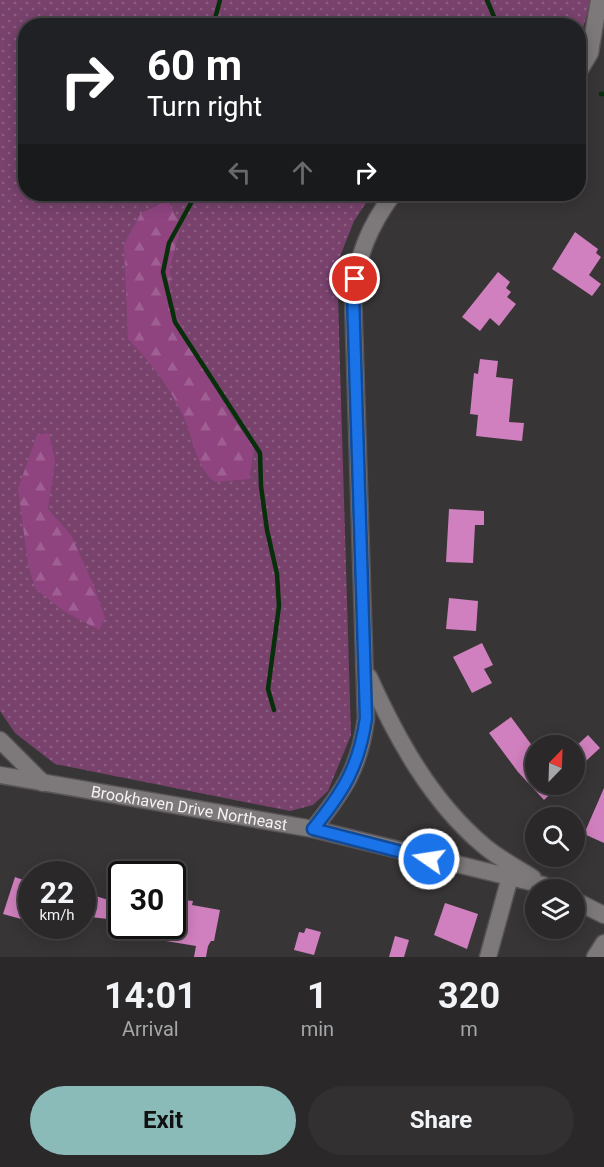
<!DOCTYPE html>
<html lang="en">
<head>
<meta charset="utf-8">
<style>
	body { margin:0; font-family:Roboto,sans-serif; background:#323031; color:#f1f3f6; height:100vh; display:flex; flex-direction:column; font-size:22px; white-space:nowrap }
	* { box-sizing:border-box; margin:0 }
	p { font-size:20px; color:#a5a6a8 }
	.icon { flex:none; width:33px; height:33px; fill:none; stroke:currentColor; stroke-width:2; stroke-linecap:round; stroke-linejoin:round }
	.map { position:relative; height:957px; overflow:hidden }
	.drawer { display:flex; flex-direction:column; background:#2a2829; flex:1 }
	.drawer>* { flex:none }
	.guide { position:absolute; left:18px; top:18px; width:568px; height:183px; border-radius:24px; box-shadow:0 3px 15px #0003,0 0 0 2px #464446; background:#202124; color:#fff; overflow:hidden }
	.needle { width:39px; rotate:23deg }
	.tools { position:absolute; left:525px; top:735px; display:grid; gap:12px }
	.tools a { display:grid; place-items:center; width:60px; height:60px; border-radius:50%; background:#2a2829; box-shadow:0 3px 15px #0003,0 0 0 2px #464446; font-size:30px }
	.speed { position:absolute; left:18px; top:861px; display:flex; gap:12px; font-size:30px; font-weight:700; text-align:center }
	.speed>* { display:grid; place-content:center; width:78px; height:78px; border-radius:50%; background:#2a2829; box-shadow:0 3px 15px #0003,0 0 0 2px #464446; line-height:1 }
	.speed small { font-size:15px; font-weight:400 }
	.speed .limit { border:3px solid #111; border-radius:9px; background:#fff; color:#111 }
	.pin { position:absolute; display:grid; place-items:center; width:51px; height:51px; color:#fff; margin:-26px; border:3px solid #fff; border-radius:50%; box-shadow:0 2px 6px #0007 }
	.me { position:absolute; width:66px; margin:-33px; rotate:283deg; stroke-linejoin:round; filter:drop-shadow(0 0 4px #0008) }
	.turn { display:flex; align-items:center; gap:21px; height:126px; padding:0 30px; font-size:27px }
	.turn .icon { width:78px; height:78px; stroke-width:2.5 }
	.turn b { display:block; font-size:42px; line-height:51px }
	.lanes { display:flex; align-items:center; height:57px; padding:0 30px; background:#0003; justify-content:center; gap:30px; direction:ltr }
	.lanes .off { opacity:.35 }
	.eta { display:flex; justify-content:space-evenly; align-items:center; height:102px; text-align:center }
	.eta b { font-size:36px; font-weight:700; line-height:42px }
	.cta { display:flex; gap:12px; margin-top:auto; padding:12px 30px }
	.cta a { flex:1; height:69px; border-radius:36px; background:#8bbbb9; color:#111; font-size:24px; font-weight:700; line-height:69px; text-align:center }
	.cta a+a { background:#323031; color:#f1f3f6 }
	.map>svg:first-child { display:block }
	.grass { fill:url(#grass-dots) }
	.forest { fill:url(#forest-firs) }
	.lines { fill:none; stroke-linecap:round; stroke-linejoin:round }
	.stream { stroke:#072f0a; stroke-width:4.5 }
	.building { fill:#d080be }
	.street-casing { stroke:#575356; stroke-width:19 }
	.street { stroke:#7d797b; stroke-width:16 }
	.route-casing { stroke:#114b97; stroke-width:15 }
	.route { stroke:#1a73e8; stroke-width:10 }
	.labels { text-anchor:middle; dominant-baseline:central; stroke-width:6; stroke-linejoin:round; paint-order:stroke }
	.street-label { font-size:16px; fill:#f4f1f3; stroke:#2e2b2d }
</style>
</head>
<body>
<div class="map">
<svg width="604" height="957" viewBox="0 0 604 957">
	<defs>
		<pattern id="grass-dots" width="8" height="8" patternUnits="userSpaceOnUse" patternTransform="scale(1.5)"><rect width="8" height="8" fill="#78426d"/><path d="M2 2h.1M6 6h.1" fill="none" stroke="#8c5e82" stroke-width="1.8" stroke-linecap="round"/></pattern>
		<pattern id="forest-firs" width="22" height="20" patternUnits="userSpaceOnUse" patternTransform="scale(1.5)"><rect width="22" height="20" fill="#8f4480"/><path d="M5 1l3.5 6h-7zM16 11l3.5 6h-7z" fill="#9f5f92"/></pattern>
	</defs>
	<rect width="100%" height="100%" fill="#383537"/>
	<polygon class="grass" points="0,0 591,0 579,42 579,26 26,26 26,194 372,194 354,221 337,264 351,735 328,791 313,805 290,811 55,764 15,733 0,711"/>
	<g class="forest">
		<path d="M168 201 181 225 170 268 171 306 230 414 254 448 249 479 215 482C196 467 194 442 185 420 171 388 151 363 128 339L124 244 141 213Z"/>
		<polygon points="49,433 55,461 48,509 71,535 93,584 105,618 99,630 62,610 35,588 28,564 18,489 37,435"/>
	</g>
	<g class="lines">
		<g class="stream">
			<polyline points="487,0 498,26"/>
			<polyline points="213,26 220,0"/>
			<polyline points="601,94 604,94"/>
			<polyline points="196,194 169,243 163,272 175,322 260,453 261,486 267,530 277,574 279,606 268,689 274,710"/>
		</g>
	</g>
	<g class="building">
		<polygon points="575,232 598,249 596,253 601,257 589,275 601,284 592,296 552,269"/>
		<polygon points="498,272 510,282 506,288 511,292 507,297 516,304 499,326 490,318 480,331 462,317"/>
		<polygon points="480,359 498,361 496,377 513,379 509,422 524,423 522,441 476,436 478,415 470,414 474,373 478,374"/>
		<polygon points="449,509 484,511 484,525 475,525 473,563 446,562"/>
		<polygon points="449,598 478,601 476,631 446,629"/>
		<polygon points="482,643 493,665 484,669 492,683 472,693 453,657"/>
		<polygon points="511,717 536,751 536,784 561,784 544,800 518,772 489,733"/>
		<polygon points="588,735 600,748 574,772 574,748"/>
		<polygon points="604,788 604,843 584,834"/>
		<polygon points="15,877 32,883 32,922 3,914"/>
		<polygon points="82,892 112,901 108,919 82,916"/>
		<polygon points="172,894 184,896 184,900 193,901 192,905 220,910 214,941 211,941 208,946 206,957 194,957 196,946 136,936 137,926 172,926"/>
		<polygon points="445,903 478,914 467,949 434,935"/>
		<polygon points="306,928 321,932 314,955 294,950 299,932 304,933"/>
		<polygon points="395,936 409,940 404,957 389,957"/>
	</g>
	<g class="lines">
		<defs>
			<g id="street">
				<polyline points="579,71 590,53 599,0"/>
				<path d="M369 677C397 739 431 801 483 845 498 858 517 868 533 878"/>
				<polyline points="0,740 43,783"/>
				<path id="s1" d="M0 775 313 829 543 885 553 890"/>
				<path d="M313 829C343 792 360 767 366 718L353 295C358 254 369 227 393 194"/>
				<polyline points="574,900 604,915"/>
				<polyline points="488,957 510,877"/>
				<polyline points="595,957 604,943"/>
			</g>
		</defs>
		<use href="#street" class="street-casing"/>
		<use href="#street" class="street"/>
	</g>
	<g class="lines">
		<defs>
			<path id="route" d="M355 279 353 295 366 718C359 767 343 792 313 829L429 859"/>
		</defs>
		<use href="#route" class="route-casing"/>
		<use href="#route" class="route"/>
	</g>
	<g class="labels">
		<g class="street-label">
			<text stroke="none"><textPath href="#s1" startOffset="192">Brookhaven Drive Northeast</textPath></text>
		</g>
	</g>
</svg>
<div class="tools">
<a><svg class="needle" viewBox="-14 -14 28 28"><path d="M0-13l5 13h-10z" fill="#e53935"/><path d="M0 13l5-13h-10z" fill="#a5a6a8"/></svg></a>
<a><svg class="icon" aria-label="search" viewBox="0 0 24 24"><circle cx="10" cy="10" r="6"/><path d="M15 15l6 6"/></svg></a>
<a><svg class="icon" aria-label="layers" viewBox="0 0 24 24"><path d="M12 4l9 5-9 5-9-5zM3 14l9 5 9-5"/></svg></a>
</div>
<div class="speed"><div>22<small>km/h</small></div><div class="limit">30</div></div>
<div class="pin" style="left:355px;top:279px;background:#d93025"><svg class="icon" aria-label="arrive" viewBox="0 0 24 24"><path d="M6 21V4h12l-3 4 3 4H6"/></svg></div>
<svg class="me" style="left:429px;top:859px" viewBox="-20 -20 40 40"><circle r="17" fill="#1a73e8" stroke="#fff" stroke-width="3"/><path d="M0-11L8 9 0 5-8 9z" fill="#fff"/></svg>
<div class="guide">
<div class="turn"><svg class="icon" aria-label="right" viewBox="0 0 24 24"><path d="M7 20v-9h11M14 6l5 5-5 5"/></svg><div><b>60 m</b>Turn right</div></div>
<div class="lanes"><svg class="icon off" aria-label="left" viewBox="0 0 24 24"><path d="M17 20v-9H6M10 6l-5 5 5 5"/></svg><svg class="icon off" aria-label="ahead" viewBox="0 0 24 24"><path d="M12 20V5M6 11l6-6 6 6"/></svg><svg class="icon" aria-label="right" viewBox="0 0 24 24"><path d="M7 20v-9h11M14 6l5 5-5 5"/></svg></div>
</div>
</div>
<section class="drawer">
<div class="eta">
<div><b>14:01</b><p>Arrival</p></div>
<div><b>1</b><p>min</p></div>
<div><b>320</b><p>m</p></div>
</div>
<div class="cta"><a>Exit</a><a>Share</a></div>
</section>
</body>
</html>
